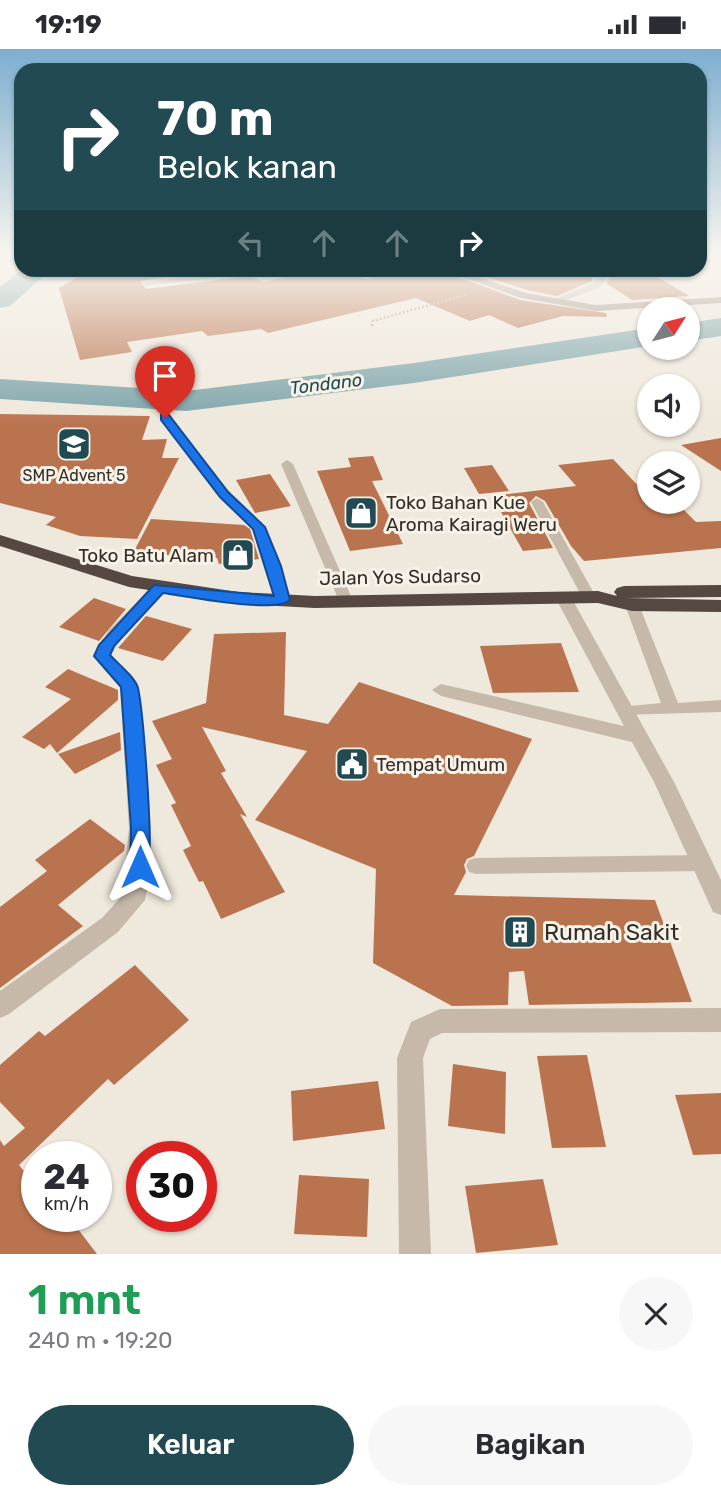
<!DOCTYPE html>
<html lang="id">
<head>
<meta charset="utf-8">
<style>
	body { margin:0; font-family:Rubik,sans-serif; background:#f7f7f7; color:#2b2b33; height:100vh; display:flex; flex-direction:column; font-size:26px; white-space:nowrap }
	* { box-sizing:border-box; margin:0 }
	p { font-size:23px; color:#7c7c81 }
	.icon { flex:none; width:38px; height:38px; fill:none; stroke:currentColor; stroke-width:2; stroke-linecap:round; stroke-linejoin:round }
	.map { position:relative; height:1205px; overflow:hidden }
	.details { display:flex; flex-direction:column; background:#fff; flex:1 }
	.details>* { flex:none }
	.top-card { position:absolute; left:14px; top:14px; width:693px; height:214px; border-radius:21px; box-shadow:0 2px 5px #0004; background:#224a52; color:#fff; overflow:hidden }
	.needle { width:46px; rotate:54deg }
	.buttons { position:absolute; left:637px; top:248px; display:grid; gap:14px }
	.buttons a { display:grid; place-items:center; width:63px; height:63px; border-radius:50%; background:#fff; box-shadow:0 2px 5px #0004; font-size:35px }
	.speed { position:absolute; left:21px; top:1092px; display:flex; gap:14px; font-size:35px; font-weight:700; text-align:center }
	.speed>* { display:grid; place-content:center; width:91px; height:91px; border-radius:50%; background:#fff; box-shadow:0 2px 5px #0004; line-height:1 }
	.speed small { font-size:18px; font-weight:400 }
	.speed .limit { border:10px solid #d22; background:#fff; color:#111 }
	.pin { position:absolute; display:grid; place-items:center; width:60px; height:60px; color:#fff; margin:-72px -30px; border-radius:50% 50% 50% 0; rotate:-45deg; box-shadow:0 0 7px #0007 }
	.pin .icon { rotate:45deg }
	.me { position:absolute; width:77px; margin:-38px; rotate:0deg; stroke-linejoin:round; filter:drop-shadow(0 0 5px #0008) }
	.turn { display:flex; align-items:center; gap:24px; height:147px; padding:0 28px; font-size:32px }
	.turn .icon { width:91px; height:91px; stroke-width:2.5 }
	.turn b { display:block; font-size:49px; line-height:60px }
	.lanes { display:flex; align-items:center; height:66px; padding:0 28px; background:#0003; justify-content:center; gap:35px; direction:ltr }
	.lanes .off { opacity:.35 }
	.round { display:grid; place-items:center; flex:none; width:74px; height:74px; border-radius:37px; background:#f7f7f7 }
	.overview { display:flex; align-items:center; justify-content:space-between; height:119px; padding:0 28px }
	h1 { font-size:42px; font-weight:600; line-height:52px; color:#1e9e55 }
	.action { display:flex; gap:14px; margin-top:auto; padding:14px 28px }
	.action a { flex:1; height:80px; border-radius:42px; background:#224a52; color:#fff; font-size:28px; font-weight:600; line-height:80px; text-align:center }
	.action a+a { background:#f7f7f7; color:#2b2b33 }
	.status { display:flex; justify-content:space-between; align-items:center; height:49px; padding:0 35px; background:#fff; direction:ltr }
	.status svg { height:19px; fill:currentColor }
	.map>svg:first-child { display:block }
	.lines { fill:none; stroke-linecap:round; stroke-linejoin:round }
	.river { fill:#7da4aa; fill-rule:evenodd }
	.building { fill:#ba734f }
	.path { stroke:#b2a393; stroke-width:2.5; stroke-dasharray:2 2; stroke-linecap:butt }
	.lane { fill:#c6b9a9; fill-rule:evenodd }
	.street { fill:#c6b9a9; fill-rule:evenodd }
	.secondary { fill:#9a897a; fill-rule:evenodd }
	.highway { fill:#544840; fill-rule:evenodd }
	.route { fill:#1a73e8; stroke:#114b97; stroke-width:2 }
	.labels { text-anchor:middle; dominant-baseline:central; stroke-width:6; stroke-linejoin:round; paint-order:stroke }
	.far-poi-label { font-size:16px; fill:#342d28; stroke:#f7f2e8 }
	.far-water-label { font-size:18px; font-style:italic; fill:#224a52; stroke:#f7f2e8 }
	.poi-label { font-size:19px; fill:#342d28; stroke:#f7f2e8; text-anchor:start }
	.street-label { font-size:19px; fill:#342d28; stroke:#f7f2e8 }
	.near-poi-label { font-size:23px; fill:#342d28; stroke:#f7f2e8; text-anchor:start }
</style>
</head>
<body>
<div class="status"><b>19:19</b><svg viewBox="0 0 49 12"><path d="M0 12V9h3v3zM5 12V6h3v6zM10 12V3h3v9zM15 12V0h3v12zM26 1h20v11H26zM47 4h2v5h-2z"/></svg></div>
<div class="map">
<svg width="721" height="1205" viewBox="0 0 721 1205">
	<rect width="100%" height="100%" fill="#efe8dc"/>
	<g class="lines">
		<g class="river">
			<polygon points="23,220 52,220 10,257 0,259 0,238"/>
			<polygon points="721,269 721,287 688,292 688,274"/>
			<polygon points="649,279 649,297 414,334 186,362 0,350 0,330 186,342 414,314"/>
		</g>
	</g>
	<g class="building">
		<polygon points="91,220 225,220 140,232 146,240 250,227 264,233 322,220 343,220 366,230 401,220 437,220 520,251 606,264 607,268 563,267 518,279 489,266 470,272 416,249 268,284 261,280 208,287 202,282 127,293 132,303 80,311 59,239"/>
		<polygon points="463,220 600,220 596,227 592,224 592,232 557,247 527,241"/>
		<polygon points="615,220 645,220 689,247 632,251 606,234"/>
		<polygon points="0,365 150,367 142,391 167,390 162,409 179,409 137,490 80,487 46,476 56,468 0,454"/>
		<polygon points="721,389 721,422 681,396"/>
		<polygon points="373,407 383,431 372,432 403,495 350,502 317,422 351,418 348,409"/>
		<polygon points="613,410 642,441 649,440 649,453 676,453 696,473 721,472 721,499 584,512 571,497 545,452 536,447 529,454 553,499 523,502 492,447 576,437 558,416"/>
		<polygon points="492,416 509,442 479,445 464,419"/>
		<polygon points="270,425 291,457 255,464 236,431"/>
		<polygon points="151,470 244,476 250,480 259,510 219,515 217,509 133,504"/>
		<polygon points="94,549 126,560 99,592 59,578"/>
		<polygon points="146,567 192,580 163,612 118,599"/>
		<polygon points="286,583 284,666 328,675 359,633 532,690 474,807 467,810 464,816 466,823 454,846 655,851 692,953 529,956 524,922 509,923 508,956 452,957 373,914 376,820 255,771 307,702 202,678 226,722 221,724 247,768 240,765 285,843 221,870 203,832 199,833 183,801 191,797 171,756 176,754 156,716 172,710 152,672 206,654 214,585"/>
		<polygon points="561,594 579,643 493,644 480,597"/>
		<polygon points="68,620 118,641 118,651 57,704 50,695 44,700 22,688 71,650 45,638"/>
		<polygon points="120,683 121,701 75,725 58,705"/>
		<polygon points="90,770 125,796 124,802 58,856 83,877 0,939 0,858 47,822 35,811"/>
		<polygon points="135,916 189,971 114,1036 108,1030 19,1116 37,1139 37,1167 68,1167 97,1205 0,1205 0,1091 4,1097 25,1079 0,1053 0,1016 39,982 45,987"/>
		<polygon points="587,1006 606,1098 552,1099 537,1007"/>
		<polygon points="453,1015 506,1023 505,1085 448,1077"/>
		<polygon points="378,1032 385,1080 293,1092 291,1042"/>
		<polygon points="721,1044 721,1105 693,1106 675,1046"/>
		<polygon points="299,1126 369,1130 367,1188 294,1185"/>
		<polygon points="543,1130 558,1196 476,1204 465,1137"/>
	</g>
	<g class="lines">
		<polyline class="path" points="372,277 373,272 468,245"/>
		<g class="lane">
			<polygon points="287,411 293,415 353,552 351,555 341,555 339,552 281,415"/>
			<polygon points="537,449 543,453 596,548 594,551 584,551 582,548 531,453"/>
			<polygon points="632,552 639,556 678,654 721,651 721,663 620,666 618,662 620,658 661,654 625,556"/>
			<polygon points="702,806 709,808 712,814 709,820 702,822 476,825 469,823 466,817 469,811 476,809"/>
		</g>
		<g class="street">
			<polygon points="249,220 282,220 146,237 142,234"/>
			<polygon points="604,220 613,220 600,238 556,255 548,253 594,234"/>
			<polygon points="161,365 169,365 229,442 266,478 290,551 288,554 276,554 274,551 252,479 219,448 161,371"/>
			<polygon points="160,534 168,539 122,588 111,606 138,637 151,779 148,835 145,851 118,883 9,965 0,969 0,942 102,869 123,846 129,779 120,638 93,607 109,581 154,536"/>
			<polygon points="563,543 571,548 674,733 721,831 721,866 713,863 654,733 632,693 441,647 432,641 441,635 624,677 555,548"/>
			<polygon points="721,959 721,983 442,984 430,990 423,1009 431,1205 399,1205 397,1009 411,973 440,960"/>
		</g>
		<polygon class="secondary" points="439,220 453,220 526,244 596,256 721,248 721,254 596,262 521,249"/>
		<polygon class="highway" points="0,486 132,527 238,543 315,547 598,542 617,547 614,543 617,539 624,537 721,536 721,548 626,549 721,551 721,563 632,562 598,554 315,559 238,555 129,538 0,497"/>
	</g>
	<linearGradient id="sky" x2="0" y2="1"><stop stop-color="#7daecf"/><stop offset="0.55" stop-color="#f8f5ef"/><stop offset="1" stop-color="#f8f5ef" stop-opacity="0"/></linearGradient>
	<rect width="721" height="375" fill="url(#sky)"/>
	<path class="route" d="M161 366H169L228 443 265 478 281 517 290 551C275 565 186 547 163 544L114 597 110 606C118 615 135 628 138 639 143 662 155 809 147 824H133L130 818 131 779 121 638 94 607 99 596 154 536 274 547 253 480 220 448 161 371Z"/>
	<defs>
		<symbol id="school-square" viewBox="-11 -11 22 22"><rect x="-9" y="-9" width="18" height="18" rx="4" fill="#224a52" stroke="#f7f2e8"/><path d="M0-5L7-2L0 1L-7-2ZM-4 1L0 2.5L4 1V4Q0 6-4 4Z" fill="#fff"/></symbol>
		<symbol id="shop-square" viewBox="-11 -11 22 22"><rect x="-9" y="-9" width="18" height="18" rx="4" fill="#224a52" stroke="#f7f2e8"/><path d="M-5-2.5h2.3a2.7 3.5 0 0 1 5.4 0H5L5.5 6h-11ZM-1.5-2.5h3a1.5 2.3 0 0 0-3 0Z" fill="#fff"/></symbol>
		<symbol id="civic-square" viewBox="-11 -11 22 22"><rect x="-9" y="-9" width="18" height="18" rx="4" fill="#224a52" stroke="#f7f2e8"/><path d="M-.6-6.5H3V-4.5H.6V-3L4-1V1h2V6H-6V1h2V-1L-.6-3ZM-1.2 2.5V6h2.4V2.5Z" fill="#fff"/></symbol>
		<symbol id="building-square" viewBox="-11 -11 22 22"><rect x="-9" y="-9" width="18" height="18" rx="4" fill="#224a52" stroke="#f7f2e8"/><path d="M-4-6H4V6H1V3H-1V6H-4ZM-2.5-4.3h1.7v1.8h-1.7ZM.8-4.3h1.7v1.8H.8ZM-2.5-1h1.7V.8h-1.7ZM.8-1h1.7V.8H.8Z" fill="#fff"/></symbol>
	</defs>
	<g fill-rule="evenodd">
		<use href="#school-square" x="55" y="376" width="38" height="38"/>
		<use href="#shop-square" x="342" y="445" width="38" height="38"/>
		<use href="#shop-square" x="219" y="487" width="38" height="38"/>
		<use href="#civic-square" x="333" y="696" width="38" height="38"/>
		<use href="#building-square" x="501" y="864" width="38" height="38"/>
	</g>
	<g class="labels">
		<g class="far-poi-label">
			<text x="74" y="426">SMP Advent 5</text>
		</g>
		<g class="far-water-label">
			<text transform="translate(326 335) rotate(-7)">Tondano</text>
		</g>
		<g class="poi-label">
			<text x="386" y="453">Toko Bahan Kue<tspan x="386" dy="22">Aroma Kairagi Weru</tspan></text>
			<text x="214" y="506" text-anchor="end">Toko Batu Alam</text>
			<text x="376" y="715">Tempat Umum</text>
		</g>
		<g class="street-label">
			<text transform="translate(400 528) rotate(-1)">Jalan Yos Sudarso</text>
		</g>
		<g class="near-poi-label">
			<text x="544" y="883">Rumah Sakit</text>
		</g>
	</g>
</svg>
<div class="buttons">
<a><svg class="needle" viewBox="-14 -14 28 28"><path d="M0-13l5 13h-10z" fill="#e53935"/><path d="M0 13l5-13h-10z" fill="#7c7c81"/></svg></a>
<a><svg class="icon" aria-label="sound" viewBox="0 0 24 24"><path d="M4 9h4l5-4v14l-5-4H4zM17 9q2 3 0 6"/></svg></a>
<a><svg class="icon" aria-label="layers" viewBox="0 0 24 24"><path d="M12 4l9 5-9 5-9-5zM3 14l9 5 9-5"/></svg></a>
</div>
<div class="speed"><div>24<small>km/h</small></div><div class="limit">30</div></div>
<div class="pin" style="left:165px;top:369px;background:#d93025"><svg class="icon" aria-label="arrive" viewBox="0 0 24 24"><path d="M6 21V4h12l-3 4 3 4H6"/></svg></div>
<svg class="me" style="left:140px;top:818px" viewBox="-20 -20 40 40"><path d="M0-17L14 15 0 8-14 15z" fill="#1a73e8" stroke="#fff" stroke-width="4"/></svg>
<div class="top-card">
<div class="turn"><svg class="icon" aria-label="right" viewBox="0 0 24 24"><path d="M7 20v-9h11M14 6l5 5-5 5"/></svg><div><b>70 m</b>Belok kanan</div></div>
<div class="lanes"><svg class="icon off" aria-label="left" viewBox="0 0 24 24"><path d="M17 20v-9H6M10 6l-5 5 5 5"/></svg><svg class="icon off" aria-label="ahead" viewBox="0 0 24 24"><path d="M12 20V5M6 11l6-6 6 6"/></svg><svg class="icon off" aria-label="ahead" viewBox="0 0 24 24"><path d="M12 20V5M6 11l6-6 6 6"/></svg><svg class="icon" aria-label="right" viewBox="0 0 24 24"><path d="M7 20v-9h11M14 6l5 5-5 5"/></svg></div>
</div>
</div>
<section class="details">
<div class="overview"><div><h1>1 mnt</h1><p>240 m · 19:20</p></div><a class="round"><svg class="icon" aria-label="close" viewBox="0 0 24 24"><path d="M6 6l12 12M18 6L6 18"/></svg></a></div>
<div class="action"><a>Keluar</a><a>Bagikan</a></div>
</section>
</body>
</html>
